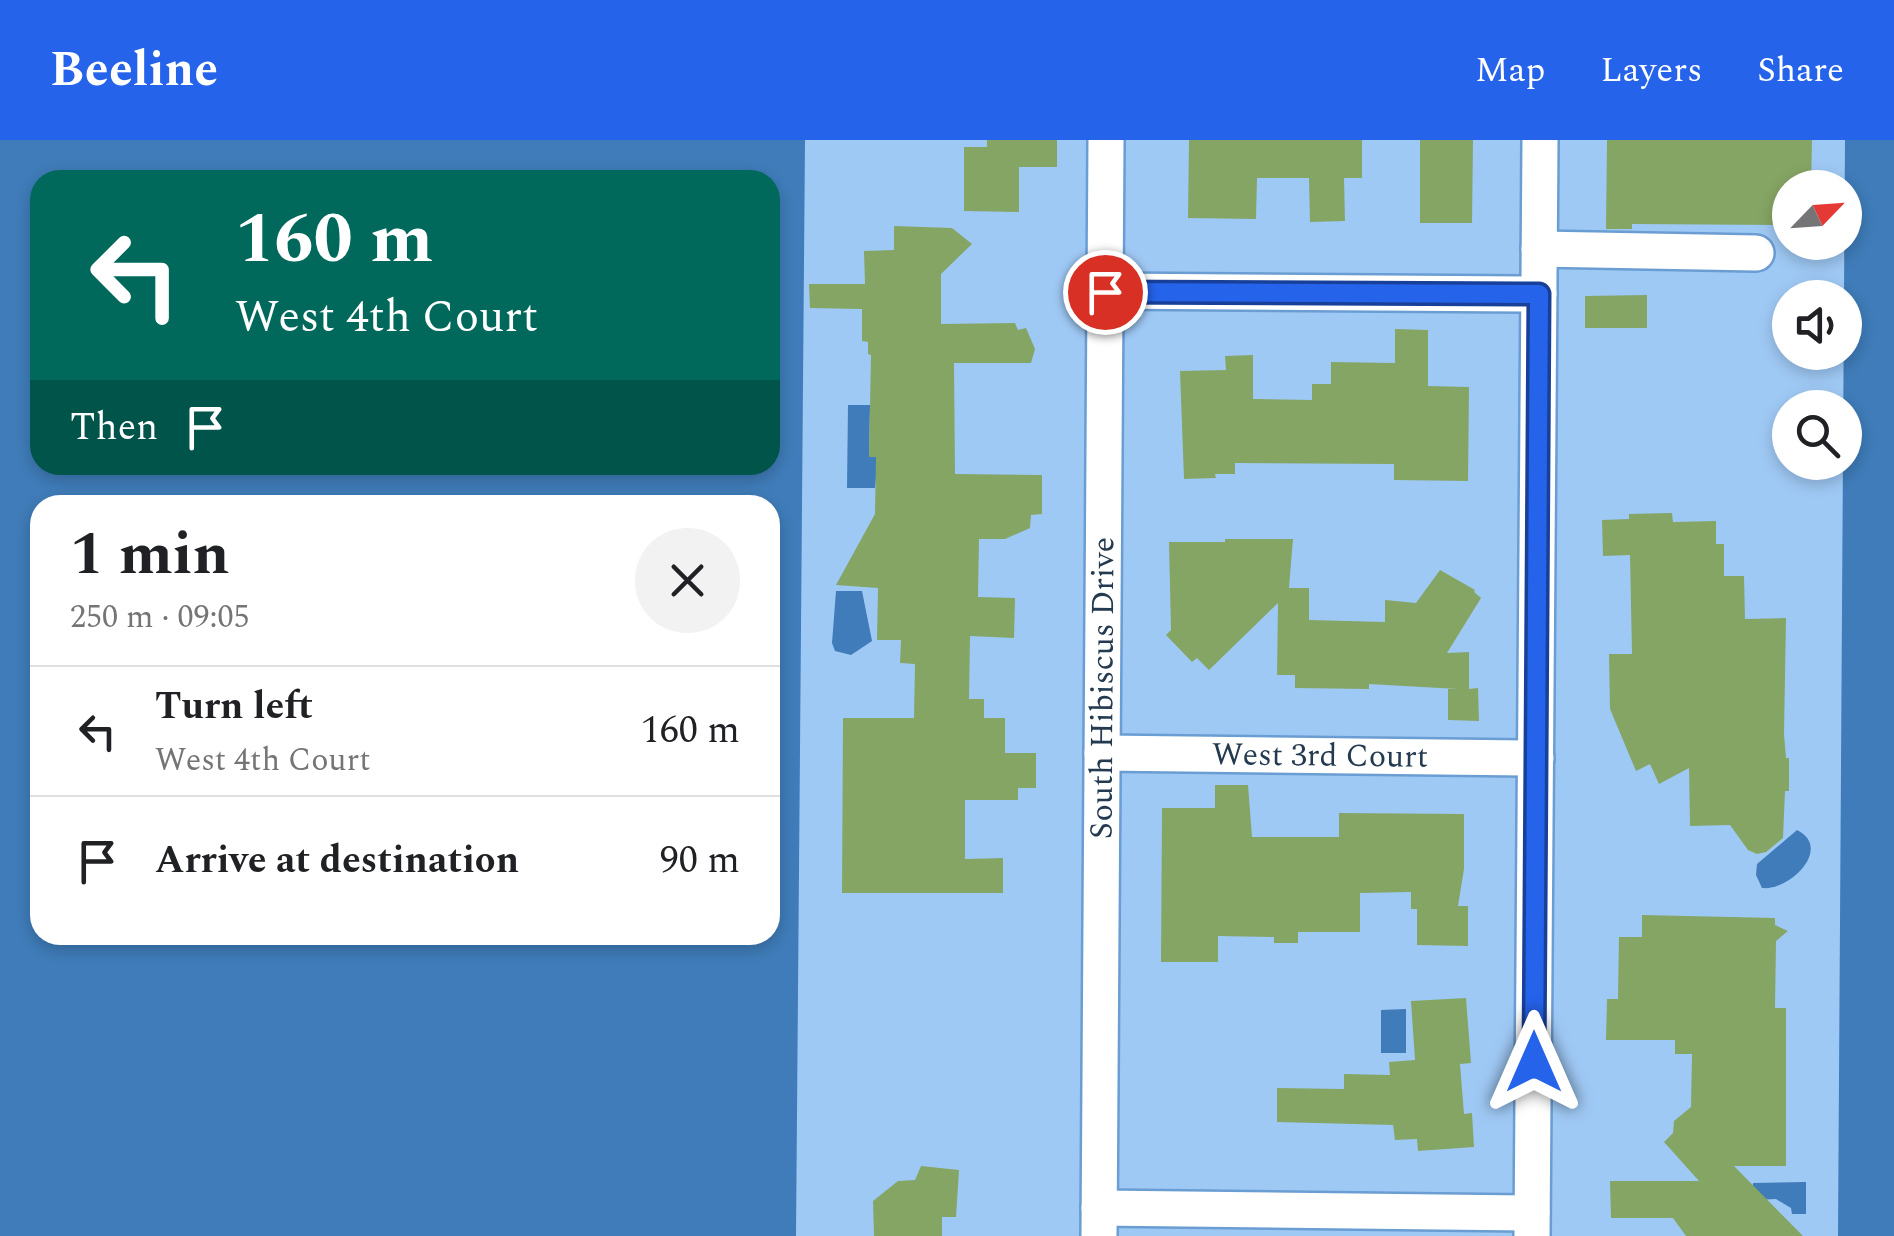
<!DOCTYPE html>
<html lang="en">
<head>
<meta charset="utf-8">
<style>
	body { margin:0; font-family:Spectral,serif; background:#f2f2f2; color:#202124; height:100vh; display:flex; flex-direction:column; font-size:38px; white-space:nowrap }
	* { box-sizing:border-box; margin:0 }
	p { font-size:32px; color:#757577 }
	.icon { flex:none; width:55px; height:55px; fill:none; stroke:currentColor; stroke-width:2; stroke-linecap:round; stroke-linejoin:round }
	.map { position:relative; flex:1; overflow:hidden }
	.side { position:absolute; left:30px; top:355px; width:750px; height:450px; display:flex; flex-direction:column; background:#fff; border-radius:30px; box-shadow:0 5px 15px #0003 }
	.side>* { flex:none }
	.top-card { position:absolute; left:30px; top:30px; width:750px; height:305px; border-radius:30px; box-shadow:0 5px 15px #0003; background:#00695c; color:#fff; overflow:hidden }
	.needle { width:65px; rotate:65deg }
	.buttons { position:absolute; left:1772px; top:30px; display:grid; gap:20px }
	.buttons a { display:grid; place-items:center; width:90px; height:90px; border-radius:50%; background:#fff; box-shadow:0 5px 15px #0003; font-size:50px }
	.pin { position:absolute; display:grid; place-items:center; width:85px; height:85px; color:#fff; margin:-42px; border:5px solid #fff; border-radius:50%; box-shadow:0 2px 10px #0007 }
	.me { position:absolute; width:110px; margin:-55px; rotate:0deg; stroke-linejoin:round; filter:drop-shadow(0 0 8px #0008) }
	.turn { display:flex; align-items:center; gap:35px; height:210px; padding:0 40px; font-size:45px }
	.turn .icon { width:130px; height:130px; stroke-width:2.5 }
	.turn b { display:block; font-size:70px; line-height:85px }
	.then { display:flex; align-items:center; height:95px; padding:0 40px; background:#0003; gap:20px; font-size:38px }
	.round { display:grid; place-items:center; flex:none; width:105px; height:105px; border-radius:52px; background:#f2f2f2 }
	.head { display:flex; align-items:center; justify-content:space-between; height:170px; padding:0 40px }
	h1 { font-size:60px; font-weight:700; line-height:75px }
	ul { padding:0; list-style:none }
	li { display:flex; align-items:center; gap:30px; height:130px; padding:0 40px; border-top:2px solid #e0e0e0 }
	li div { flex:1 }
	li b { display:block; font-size:38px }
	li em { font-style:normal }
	header { display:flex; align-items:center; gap:60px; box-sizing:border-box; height:140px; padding:0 50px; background:#2563eb; color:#fff }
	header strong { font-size:48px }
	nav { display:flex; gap:55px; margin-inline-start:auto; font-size:35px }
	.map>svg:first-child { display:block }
	.water { fill:#3f7cb9; fill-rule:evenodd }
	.building { fill:#85a564 }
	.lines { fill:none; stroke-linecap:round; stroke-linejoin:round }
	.minor-casing { stroke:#6a9dd2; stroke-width:40 }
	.minor { stroke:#fff; stroke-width:35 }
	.route-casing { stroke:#184099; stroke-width:25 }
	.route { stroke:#2563eb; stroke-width:18 }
	.labels { text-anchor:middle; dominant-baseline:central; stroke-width:8; stroke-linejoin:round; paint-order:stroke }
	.street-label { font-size:32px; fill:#243a50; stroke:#9fc9f5 }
</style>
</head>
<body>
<header>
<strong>Beeline</strong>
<nav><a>Map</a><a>Layers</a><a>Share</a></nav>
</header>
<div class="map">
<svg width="1894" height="1096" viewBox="0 0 1894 1096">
	<rect width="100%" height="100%" fill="#9fc9f5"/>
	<g class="water">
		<path d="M0 0H805L796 1096H0ZM40 40H770V325H40ZM40 365H770V795H40Z"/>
		<polygon points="1845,0 1894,0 1894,1096 1838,1096"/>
		<polygon points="848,265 870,265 869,317 878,317 875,348 847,348"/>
		<polygon points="836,451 862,451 872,501 851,515 835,511 832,503"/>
		<path d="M1797 690C1833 708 1790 751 1762 748L1756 735 1757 724Z"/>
		<polygon points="1406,869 1406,913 1381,913 1381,870"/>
		<polygon points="1806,1042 1806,1074 1792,1074 1791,1068 1776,1059 1753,1060 1753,1043"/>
	</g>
	<g class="building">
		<polygon points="987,0 1057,0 1057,27 1019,27 1019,72 964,71 964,7 987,7"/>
		<polygon points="1189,0 1362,0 1362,38 1344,38 1345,81 1310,82 1309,38 1257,38 1256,79 1188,78"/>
		<polygon points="1420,0 1473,0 1472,83 1420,83"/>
		<polygon points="1607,0 1812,0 1811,48 1790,48 1790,85 1632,84 1632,89 1606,89"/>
		<polygon points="894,86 952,88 972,104 941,134 941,184 1015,183 1018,190 1026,188 1035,209 1031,223 954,223 955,334 1042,335 1042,374 1031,375 1030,388 1005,399 979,399 978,457 1015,458 1014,498 970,496 969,559 984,559 984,578 1005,578 1005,613 1036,613 1036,648 1018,648 1018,660 965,660 965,719 1003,718 1003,753 842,753 843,578 914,578 915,524 900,523 901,500 877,500 878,448 836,445 875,374 876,317 869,317 871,215 868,214 868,202 862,201 862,169 810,168 809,144 865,144 864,111 894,110"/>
		<polygon points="1647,155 1647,188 1585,188 1585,156"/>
		<polygon points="1395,189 1428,190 1428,246 1469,247 1468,341 1394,340 1394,324 1235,323 1235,334 1215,334 1216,338 1184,339 1180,231 1226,230 1225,216 1253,215 1253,259 1312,260 1312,244 1331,244 1331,222 1395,223"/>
		<polygon points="1672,373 1673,382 1716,381 1716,404 1724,404 1724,436 1744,436 1745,479 1786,478 1784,594 1786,618 1789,618 1789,651 1785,651 1783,698 1766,712 1757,714 1748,710 1730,685 1690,686 1689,628 1659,644 1650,624 1636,631 1610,569 1609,514 1632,514 1630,415 1603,416 1602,380 1629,379 1629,374"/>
		<polygon points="1225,399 1293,399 1289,448 1309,448 1309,480 1385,482 1385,460 1416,463 1440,430 1475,450 1474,452 1481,458 1447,513 1469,512 1469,549 1478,548 1479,581 1448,580 1448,549 1458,549 1369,544 1369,549 1295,548 1295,535 1277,535 1278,463 1209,530 1197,518 1192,522 1166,495 1171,490 1169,402 1225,402"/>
		<polygon points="1215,645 1248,645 1252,697 1339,697 1339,673 1464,674 1464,729 1458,766 1468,766 1468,806 1417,805 1417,769 1411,769 1411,752 1360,753 1360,792 1298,792 1298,803 1274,803 1274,797 1218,796 1218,822 1161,822 1162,668 1215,668"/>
		<polygon points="1642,775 1775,778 1775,785 1788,791 1776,801 1775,868 1786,868 1786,1026 1734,1026 1803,1096 1686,1096 1673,1078 1611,1078 1610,1041 1699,1041 1664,1002 1673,993 1674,981 1691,967 1692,914 1675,914 1675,900 1606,900 1607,859 1618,859 1619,797 1642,797"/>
		<polygon points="1466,858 1471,923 1460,924 1464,974 1472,973 1474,1007 1418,1011 1417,999 1395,1000 1393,985 1277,982 1277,948 1344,949 1344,934 1390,935 1389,922 1415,920 1411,861"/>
		<polygon points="921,1026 959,1030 956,1077 942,1077 942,1096 874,1096 873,1061 898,1041 915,1040"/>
	</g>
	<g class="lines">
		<defs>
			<g id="minor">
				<polyline points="1539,109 1756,113"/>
				<polyline points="1105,151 1539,154"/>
				<path id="s1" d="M1102 613 1536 618"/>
				<polyline points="1099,1068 1532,1073"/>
				<path id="s2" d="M1099 1096 1106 0"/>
				<polyline points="1532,1096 1540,0"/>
			</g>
		</defs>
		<use href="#minor" class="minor-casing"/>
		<use href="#minor" class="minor"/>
	</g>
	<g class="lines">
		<defs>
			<polyline id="route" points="1105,152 1539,154 1534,922"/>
		</defs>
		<use href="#route" class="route-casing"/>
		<use href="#route" class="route"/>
	</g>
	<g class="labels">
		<g class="street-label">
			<text stroke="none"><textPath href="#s2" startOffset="548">South Hibiscus Drive</textPath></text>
			<text stroke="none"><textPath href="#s1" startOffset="218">West 3rd Court</textPath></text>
		</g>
	</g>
</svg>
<div class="buttons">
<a><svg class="needle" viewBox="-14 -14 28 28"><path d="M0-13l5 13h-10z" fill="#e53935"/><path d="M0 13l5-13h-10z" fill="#757577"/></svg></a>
<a><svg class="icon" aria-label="sound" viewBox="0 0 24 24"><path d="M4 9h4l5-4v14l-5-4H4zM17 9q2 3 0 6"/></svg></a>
<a><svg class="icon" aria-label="search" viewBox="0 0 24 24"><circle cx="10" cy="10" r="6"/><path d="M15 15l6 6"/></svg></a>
</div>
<div class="pin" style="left:1105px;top:152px;background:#d93025"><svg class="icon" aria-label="arrive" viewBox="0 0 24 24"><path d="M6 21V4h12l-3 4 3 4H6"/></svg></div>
<svg class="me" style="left:1534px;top:922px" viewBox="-20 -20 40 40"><path d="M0-17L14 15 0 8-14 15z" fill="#2563eb" stroke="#fff" stroke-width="4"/></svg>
<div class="top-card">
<div class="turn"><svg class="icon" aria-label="left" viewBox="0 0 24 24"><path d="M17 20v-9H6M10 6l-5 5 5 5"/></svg><div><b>160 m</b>West 4th Court</div></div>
<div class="then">Then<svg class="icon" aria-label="arrive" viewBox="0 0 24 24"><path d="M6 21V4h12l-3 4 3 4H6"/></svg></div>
</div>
<section class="side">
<div class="head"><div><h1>1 min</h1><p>250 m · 09:05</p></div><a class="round"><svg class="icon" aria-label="close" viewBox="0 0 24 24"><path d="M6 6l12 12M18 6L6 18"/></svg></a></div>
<ul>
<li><svg class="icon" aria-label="left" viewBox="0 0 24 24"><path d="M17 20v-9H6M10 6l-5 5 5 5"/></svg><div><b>Turn left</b><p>West 4th Court</p></div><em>160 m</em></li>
<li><svg class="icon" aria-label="arrive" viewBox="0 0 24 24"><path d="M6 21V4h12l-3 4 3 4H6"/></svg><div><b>Arrive at destination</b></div><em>90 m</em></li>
</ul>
</section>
</div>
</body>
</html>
